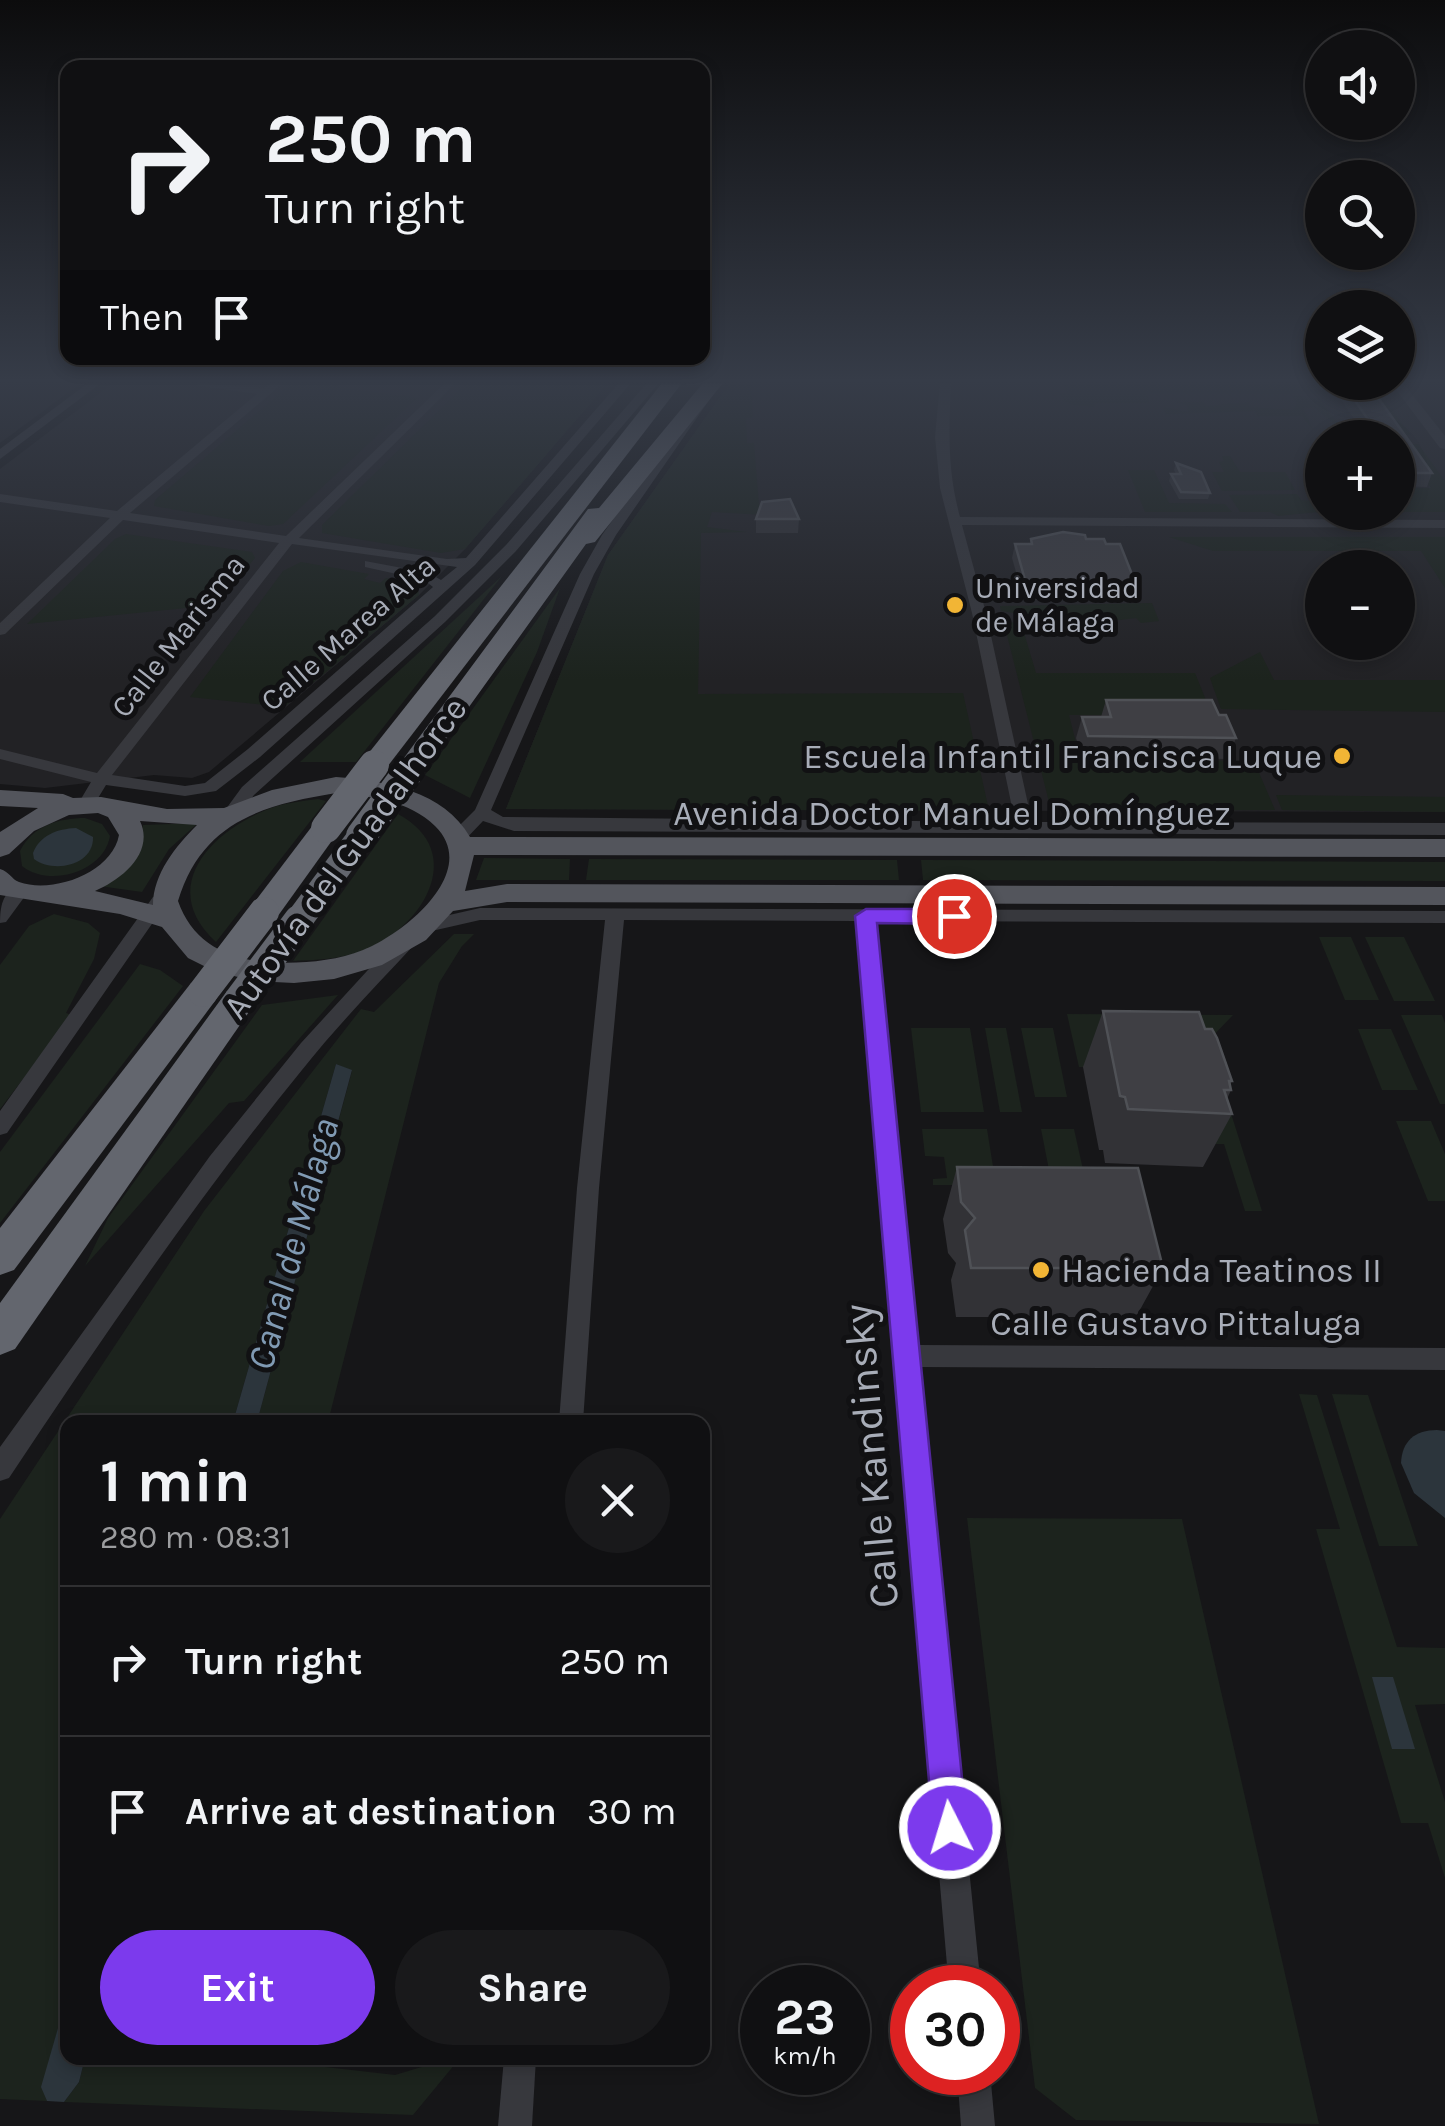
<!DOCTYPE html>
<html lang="en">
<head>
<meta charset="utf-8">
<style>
	body { margin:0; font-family:Karla,sans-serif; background:#19191b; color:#f1f3f6; height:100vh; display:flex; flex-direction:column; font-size:38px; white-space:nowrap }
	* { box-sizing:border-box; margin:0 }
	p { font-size:32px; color:#9c9d9f }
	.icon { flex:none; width:55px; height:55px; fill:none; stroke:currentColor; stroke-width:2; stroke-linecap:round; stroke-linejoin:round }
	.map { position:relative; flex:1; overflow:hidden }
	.details { position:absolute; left:60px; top:1415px; width:650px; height:650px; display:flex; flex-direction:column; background:#101012; border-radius:20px; box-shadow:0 5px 15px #0003,0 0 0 2px #303032 }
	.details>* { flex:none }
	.banner { position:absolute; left:60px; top:60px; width:650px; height:305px; border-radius:20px; box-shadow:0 5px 15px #0003,0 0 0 2px #303032; background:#101012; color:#f1f3f6; overflow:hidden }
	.tools { position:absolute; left:1305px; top:30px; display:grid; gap:20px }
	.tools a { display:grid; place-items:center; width:110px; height:110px; border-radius:50%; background:#101012; box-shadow:0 5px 15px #0003,0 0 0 2px #303032; font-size:50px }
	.speed { position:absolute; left:740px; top:1965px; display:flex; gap:20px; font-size:50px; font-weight:700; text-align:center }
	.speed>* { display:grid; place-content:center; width:130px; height:130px; border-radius:50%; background:#101012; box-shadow:0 5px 15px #0003,0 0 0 2px #303032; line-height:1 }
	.speed small { font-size:25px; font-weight:400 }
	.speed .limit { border:15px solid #d22; background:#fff; color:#111 }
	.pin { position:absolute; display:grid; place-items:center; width:85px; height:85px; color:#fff; margin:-42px; border:5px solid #fff; border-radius:50%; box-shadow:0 2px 10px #0007 }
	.me { position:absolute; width:110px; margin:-55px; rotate:355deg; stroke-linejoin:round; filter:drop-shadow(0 0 8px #0008) }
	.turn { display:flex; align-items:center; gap:35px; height:210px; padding:0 40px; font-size:45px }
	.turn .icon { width:130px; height:130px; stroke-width:2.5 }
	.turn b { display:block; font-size:70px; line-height:85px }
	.then { display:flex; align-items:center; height:95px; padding:0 40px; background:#0003; gap:20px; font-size:38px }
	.round { display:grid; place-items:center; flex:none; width:105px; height:105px; border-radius:52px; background:#19191b }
	.headline { display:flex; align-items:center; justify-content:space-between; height:170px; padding:0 40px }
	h1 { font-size:60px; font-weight:700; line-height:75px }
	.cta { display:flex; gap:20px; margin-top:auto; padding:20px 40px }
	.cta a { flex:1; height:115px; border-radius:60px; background:#7c3aed; color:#fff; font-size:40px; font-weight:700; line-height:115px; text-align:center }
	.cta a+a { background:#19191b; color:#f1f3f6 }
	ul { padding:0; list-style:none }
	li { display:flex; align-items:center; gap:30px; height:150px; padding:0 40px; border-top:2px solid #303032 }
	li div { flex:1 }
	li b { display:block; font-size:38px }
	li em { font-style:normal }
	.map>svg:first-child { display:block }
	.built { fill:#222225; fill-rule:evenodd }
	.green { fill:#1c231d }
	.water { fill:#2c353c }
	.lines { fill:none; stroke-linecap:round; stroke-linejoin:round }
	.minor { fill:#37383d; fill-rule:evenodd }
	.tertiary { fill:#37383d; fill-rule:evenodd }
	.primary { fill:#53555c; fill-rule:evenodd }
	.motorway { fill:#63666e; fill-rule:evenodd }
	.motorway-bridge { stroke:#63666e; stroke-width:30 }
	.wall { fill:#323236 }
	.building { fill:#3f3f44; stroke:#4f5156; stroke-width:2.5 }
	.route { fill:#7c3aed; stroke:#51269a; stroke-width:2.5 }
	.poi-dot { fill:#f2b535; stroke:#111113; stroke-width:4 }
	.labels { text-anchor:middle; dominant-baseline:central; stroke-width:10; stroke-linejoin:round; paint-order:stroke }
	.far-poi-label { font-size:30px; fill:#a8adb8; stroke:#111113; text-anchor:start }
	.far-street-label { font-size:30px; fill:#a8adb8; stroke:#111113 }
	.poi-label { font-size:35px; fill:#a8adb8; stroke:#111113; text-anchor:end }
	.street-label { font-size:35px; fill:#a8adb8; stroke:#111113 }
	.water-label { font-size:38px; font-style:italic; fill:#809ab3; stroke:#111113 }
	.near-street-label { font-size:42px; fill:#a8adb8; stroke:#111113 }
</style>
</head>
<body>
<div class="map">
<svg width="1445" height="2126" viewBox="0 0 1445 2126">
	<rect width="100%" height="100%" fill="#161618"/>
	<g class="built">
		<polygon points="0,383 81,383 0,443"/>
		<polygon points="113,383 608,383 465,549 419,595 209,772 192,778 154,775 45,788 0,784 0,469"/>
		<path d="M730 383H1445V812L506 809 608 555ZM1322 438H1398V512H1322ZM1322 568H1398V642H1322Z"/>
	</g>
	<g class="green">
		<polygon points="292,383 342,383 338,387 417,398 283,524 269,526 154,506 155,500"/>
		<polygon points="467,383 608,383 465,549 441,553 322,533 322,525"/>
		<polygon points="730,383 751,383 753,417 746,418 747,443 754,443 759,505 773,506 766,515 712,512 707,527 747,532 701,533 698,694 963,693 988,806 978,811 506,809 608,555"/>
		<path d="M1063 383H1357L1364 394H1380L1411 435H1393L1364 394 1147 393 1149 403H1094L1095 407C1084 405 1068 409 1059 393H1067Z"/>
		<polygon points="1292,395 1320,399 1343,431 1314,407 1303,408 1313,430 1302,416 1258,416 1255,411 1166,414 1163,407 1188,412 1187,405 1175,402 1204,402 1206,406 1249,402 1250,407 1293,410 1297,404"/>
		<polygon points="1400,444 1418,444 1445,481 1445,512 1398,512 1398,488 1431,488"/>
		<polygon points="1222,456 1230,456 1240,472 1285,472 1295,490 1222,491 1212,472 1224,472 1219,462 1224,461"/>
		<polygon points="1128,470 1154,470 1169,503 1225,504 1232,512 1145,512"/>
		<polygon points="1297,494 1301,500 1312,501 1318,512 1278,516 1270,512 1240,512 1229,495"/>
		<polygon points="126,534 252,552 255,558 216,605 27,624 115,539"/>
		<polygon points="1169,537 1445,537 1445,588 1421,551 1213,551"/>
		<polygon points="301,562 369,574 364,579 380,583 386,578 417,584 419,595 284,707 190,697 283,571"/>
		<polygon points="502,576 356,762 300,762"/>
		<polygon points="560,588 537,652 470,798 425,775"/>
		<path d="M1152 603 1159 621 1141 623 1136 618C1093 625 1045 618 1001 611L1000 606Z"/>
		<polygon points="1003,619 1022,626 1036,673 1195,673 1212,715 1069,715 1080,759 1254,761 1275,810 1058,811 1050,806"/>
		<polygon points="1260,652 1274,680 1445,680 1445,712 1221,709 1210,678"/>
		<polygon points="1276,795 1445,797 1445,812 1282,810"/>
		<path d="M318 799 326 801 216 942C156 887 212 830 271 808 285 803 302 801 318 799Z"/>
		<path d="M398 814C470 853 421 930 362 951 340 959 316 960 293 961Z"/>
		<path d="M85 818 102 824 110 836C104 872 49 888 22 866L20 851C32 826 59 818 85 818Z"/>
		<polygon points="198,823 169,849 142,892 99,886 141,842 143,825"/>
		<polygon points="484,858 570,859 569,880 476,880"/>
		<polygon points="589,859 897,860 899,880 586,880"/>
		<polygon points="921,860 1445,862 1445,881 923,880"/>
		<polygon points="54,914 88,923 100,933 94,959 66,1013 72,1015 0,1109 0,965 29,926"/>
		<polygon points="454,934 474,934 462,946 439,983 328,1422 257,1422 352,1071 336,1064 233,1422 68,1422 67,1997 42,2087 47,2101 0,2099 0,1519 204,1211 361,1009 374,1012"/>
		<polygon points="1319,937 1351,937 1379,1000 1345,1000"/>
		<polygon points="1365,937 1404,937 1435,1001 1394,1001"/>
		<polygon points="140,964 160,970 183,986 0,1223 0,1152"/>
		<polygon points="338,995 244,1101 229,1103 85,1266 108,1218 262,1005"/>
		<polygon points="1067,1014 1233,1015 1208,1041 1262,1211 1245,1211 1224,1144 1204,1144 1174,1067 1079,1067"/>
		<polygon points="1401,1015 1442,1015 1445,1023 1445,1104 1440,1104"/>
		<polygon points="911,1028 970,1028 984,1112 921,1112"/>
		<polygon points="985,1028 1006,1028 1022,1112 1000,1112"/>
		<polygon points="1021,1028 1053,1028 1067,1097 1035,1097"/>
		<polygon points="1358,1029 1391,1029 1418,1090 1382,1090"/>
		<polygon points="1396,1121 1431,1121 1445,1154 1445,1201 1428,1201"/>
		<polygon points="922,1129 987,1129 996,1185 933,1185 933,1179 947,1178 944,1157 925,1156"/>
		<polygon points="1041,1129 1074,1129 1090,1201 1055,1201"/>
		<polygon points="1299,1394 1317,1395 1397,1647 1445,1648 1445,1704 1415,1705 1445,1802 1445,1878 1428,1823 1401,1823 1316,1529 1340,1529"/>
		<polygon points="1332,1394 1368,1395 1418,1546 1379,1546"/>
		<polygon points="967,1518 1182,1519 1319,2124 1076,2120 1035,2088"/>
		<polygon points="85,2058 247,2058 395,2075 438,2062 440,2058 460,2058 413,2115 64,2102 79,2082"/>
	</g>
	<g class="water">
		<path d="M76 828 93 837C94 865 54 874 34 859L33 853C40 835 57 829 76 828Z"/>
		<polygon points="336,1064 352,1070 257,1422 233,1422"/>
		<path d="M1437 1430 1445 1431V1518L1414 1493 1401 1463C1402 1441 1415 1430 1437 1430Z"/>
		<polygon points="1372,1677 1393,1677 1415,1749 1392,1749"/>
		<polygon points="67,1997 68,2058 85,2058 79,2082 64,2102 47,2101 41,2087"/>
	</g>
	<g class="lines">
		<g class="minor">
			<polygon points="88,383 101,383 0,459 0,449"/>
			<path d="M195 383 264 388 271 383H283L130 513 286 536 445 383H456L299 538 447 559 466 558 619 383H631L475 565 260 757 216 791 185 796 106 785 92 808 86 809 78 804 91 782 0 759V749L97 773 279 543 123 520 5 634 0 635V623L110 518 0 502V494L117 511 257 394 200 386ZM292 544 457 567 441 580 429 573 365 561V567L424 580 433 587 248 749 205 783 185 786 112 775Z"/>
			<polygon points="647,383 659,383 516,551 445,622 254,795 237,817 225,817 223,813 242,787 435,616 506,545"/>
			<path d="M710 383H721L616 535 594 574 491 810 503 817 1015 822 972 613 940 488 935 437 940 383H951C949 432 947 469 960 517L1445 520V528L962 525 986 613 1032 822 1445 823V835L514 831 483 821 462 843H450L447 839 450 835 475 810 580 574 602 535Z"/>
			<path d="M19 886 28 892 6 922 0 923C0 908 2 891 19 886Z"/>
			<polygon points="159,895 168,901 165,905 7,1133 0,1135 0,1111 153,897"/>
			<polygon points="480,908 1445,911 1445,923 875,921 917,1345 1445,1348 1445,1370 919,1367 981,1988 949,1988 856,921 624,920 599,1188 583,1422 559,1422 577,1188 605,920 480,920 423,933 414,927 423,921"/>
			<path d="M407 933 416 940 414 945C376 986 337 1026 302 1070 196 1200 102 1338 9 1478L0 1481V1447L210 1156 301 1043 400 935Z"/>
			<polygon points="504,2058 536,2058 532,2126 498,2126"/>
			<polygon points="957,2072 990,2072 995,2126 961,2126"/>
		</g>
		<polygon class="tertiary" points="1391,383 1403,383 1445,436 1445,449 1440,448"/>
		<path class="primary" d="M336 777C385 781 444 791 470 837L1445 839V857L474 855 465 891 507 884 1445 887V905L507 902 453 911 426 940 382 965 334 979 294 983 254 981 214 971 188 958 162 927 120 914 0 895V869C10 872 11 879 19 882 53 894 112 873 119 835L108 817 98 813 69 815 34 831 9 854 0 857V832L38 808 0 806V790L63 794 73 798 101 797 167 809 224 808 272 790ZM336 793C370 796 410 801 435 826 482 872 402 935 363 950 333 962 298 964 265 962 224 958 192 941 178 901 202 822 262 805 336 793ZM140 821 197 825C176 846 153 874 153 905L95 891C121 880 155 853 140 821Z"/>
		<g class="motorway">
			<polygon points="662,383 682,383 384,771 364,771 360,765 364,759"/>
			<polygon points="703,383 723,383 595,542 586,544 418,778 398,778 394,772 398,766 588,509 599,508"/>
			<polygon points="326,818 336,821 341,828 336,835 275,920 264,923 253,920 248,912 253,904 316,821"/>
			<polygon points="361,826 372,829 376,836 372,843 310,928 299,931 288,928 283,920 288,912 350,829"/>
			<polygon points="203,980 215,983 220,992 215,1001 14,1270 0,1275 0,1228 191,983"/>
			<polygon points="239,987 251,991 256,1000 251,1009 15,1349 0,1355 0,1303 227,991"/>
		</g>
		<g class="motorway-bridge">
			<polyline points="326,828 374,765"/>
			<polyline points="361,836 408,772"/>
			<polyline points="203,992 264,912"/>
			<polyline points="239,1000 299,920"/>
		</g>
	</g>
	<g class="wall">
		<polygon points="1344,385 1369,385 1432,473 1427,487 1400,486 1398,482 1398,438 1367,438 1340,398"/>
		<polygon points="1176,463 1210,493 1208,499 1179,499 1169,481 1171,474 1176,474 1174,470"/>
		<polygon points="756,519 799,519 798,533 756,533"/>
		<polygon points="1031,539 1086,539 1106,544 1137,587 1133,600 1024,600 1012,558 1015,544 1030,544"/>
		<polygon points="1106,700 1219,715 1236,738 1228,759 1082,757 1076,738 1082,717 1101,717"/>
		<polygon points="1103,1011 1205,1029 1232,1081 1230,1085 1231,1090 1227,1099 1232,1114 1203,1167 1105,1163 1103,1150 1099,1150 1083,1067"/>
		<polygon points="957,1167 1163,1268 1136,1317 956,1317 951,1280 956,1263 948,1253 943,1219"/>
	</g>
	<g class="building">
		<polygon points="1344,385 1369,385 1432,473 1406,473 1398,460 1398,438 1381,438"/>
		<polygon points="1176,463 1201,472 1210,493 1181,492 1171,474 1181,474"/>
		<polygon points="790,499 799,519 756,519 762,502"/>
		<polygon points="1063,532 1085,535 1086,539 1104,539 1106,544 1120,544 1137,587 1027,587 1015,544 1032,544 1031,539"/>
		<polygon points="1106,700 1212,700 1219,715 1226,715 1236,738 1088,736 1082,717 1111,717"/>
		<polygon points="1103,1011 1199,1012 1205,1029 1212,1029 1217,1038 1232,1081 1229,1081 1231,1090 1224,1090 1232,1114 1128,1109 1125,1097 1120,1096"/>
		<polygon points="957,1167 1138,1168 1163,1268 971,1268 965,1230 975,1218 961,1202"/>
	</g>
	<linearGradient id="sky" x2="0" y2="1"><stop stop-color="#0c0c0d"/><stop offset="0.56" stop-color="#363c48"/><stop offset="1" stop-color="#363c48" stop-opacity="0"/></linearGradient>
	<rect width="1445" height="680" fill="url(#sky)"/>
	<polygon class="route" points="866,909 954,909 964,916 954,924 877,923 967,1828 962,1841 950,1846 938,1841 933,1828 855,916"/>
	<g class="poi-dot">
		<circle cx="955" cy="605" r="10"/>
		<circle cx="1342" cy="756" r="10"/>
		<circle cx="1041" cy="1270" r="10"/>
	</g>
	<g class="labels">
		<g class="far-poi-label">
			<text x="975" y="588">Universidad<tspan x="975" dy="34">de Málaga</tspan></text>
		</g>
		<g class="far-street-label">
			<text transform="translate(348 633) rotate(-41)">Calle Marea Alta</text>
			<text transform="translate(178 636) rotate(-52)">Calle Marisma</text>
		</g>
		<g class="poi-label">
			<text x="1322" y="756">Escuela Infantil Francisca Luque</text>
			<text x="1061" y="1270" text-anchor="start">Hacienda Teatinos II</text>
		</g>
		<g class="street-label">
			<text x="952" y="813">Avenida Doctor Manuel Domínguez</text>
			<text transform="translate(345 858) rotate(-54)">Autovía del Guadalhorce</text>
			<text x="1176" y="1323">Calle Gustavo Pittaluga</text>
		</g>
		<g class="water-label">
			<text transform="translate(293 1244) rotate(-75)">Canal de Málaga</text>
		</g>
		<g class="near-street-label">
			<text transform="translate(871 1456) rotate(-95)">Calle Kandinsky</text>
		</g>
	</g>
</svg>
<div class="tools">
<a><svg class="icon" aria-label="sound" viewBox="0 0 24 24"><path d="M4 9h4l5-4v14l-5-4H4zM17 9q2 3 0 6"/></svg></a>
<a><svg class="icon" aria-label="search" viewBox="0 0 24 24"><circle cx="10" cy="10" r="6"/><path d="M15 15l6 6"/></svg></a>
<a><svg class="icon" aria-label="layers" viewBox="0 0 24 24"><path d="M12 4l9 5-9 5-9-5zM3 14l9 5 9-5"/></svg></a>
<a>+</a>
<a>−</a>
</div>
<div class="speed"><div>23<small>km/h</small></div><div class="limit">30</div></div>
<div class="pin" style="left:954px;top:916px;background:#d93025"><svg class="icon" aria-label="arrive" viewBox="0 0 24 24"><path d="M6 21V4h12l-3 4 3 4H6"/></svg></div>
<svg class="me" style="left:950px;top:1828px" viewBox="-20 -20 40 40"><circle r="17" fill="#7c3aed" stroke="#fff" stroke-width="3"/><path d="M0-11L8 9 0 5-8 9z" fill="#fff"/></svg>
<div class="banner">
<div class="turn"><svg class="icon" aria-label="right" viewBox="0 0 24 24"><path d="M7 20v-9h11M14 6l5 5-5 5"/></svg><div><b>250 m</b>Turn right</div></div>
<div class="then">Then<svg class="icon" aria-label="arrive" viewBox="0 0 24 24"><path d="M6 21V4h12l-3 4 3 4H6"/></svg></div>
</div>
<section class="details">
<div class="headline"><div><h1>1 min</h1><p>280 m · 08:31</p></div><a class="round"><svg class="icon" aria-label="close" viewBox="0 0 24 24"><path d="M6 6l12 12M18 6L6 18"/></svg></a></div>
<ul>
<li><svg class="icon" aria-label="right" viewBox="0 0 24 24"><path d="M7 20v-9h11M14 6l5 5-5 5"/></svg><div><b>Turn right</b></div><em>250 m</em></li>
<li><svg class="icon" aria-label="arrive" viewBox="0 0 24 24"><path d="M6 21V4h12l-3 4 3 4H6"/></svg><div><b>Arrive at destination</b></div><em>30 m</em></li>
</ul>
<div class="cta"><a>Exit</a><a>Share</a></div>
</section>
</div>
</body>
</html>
